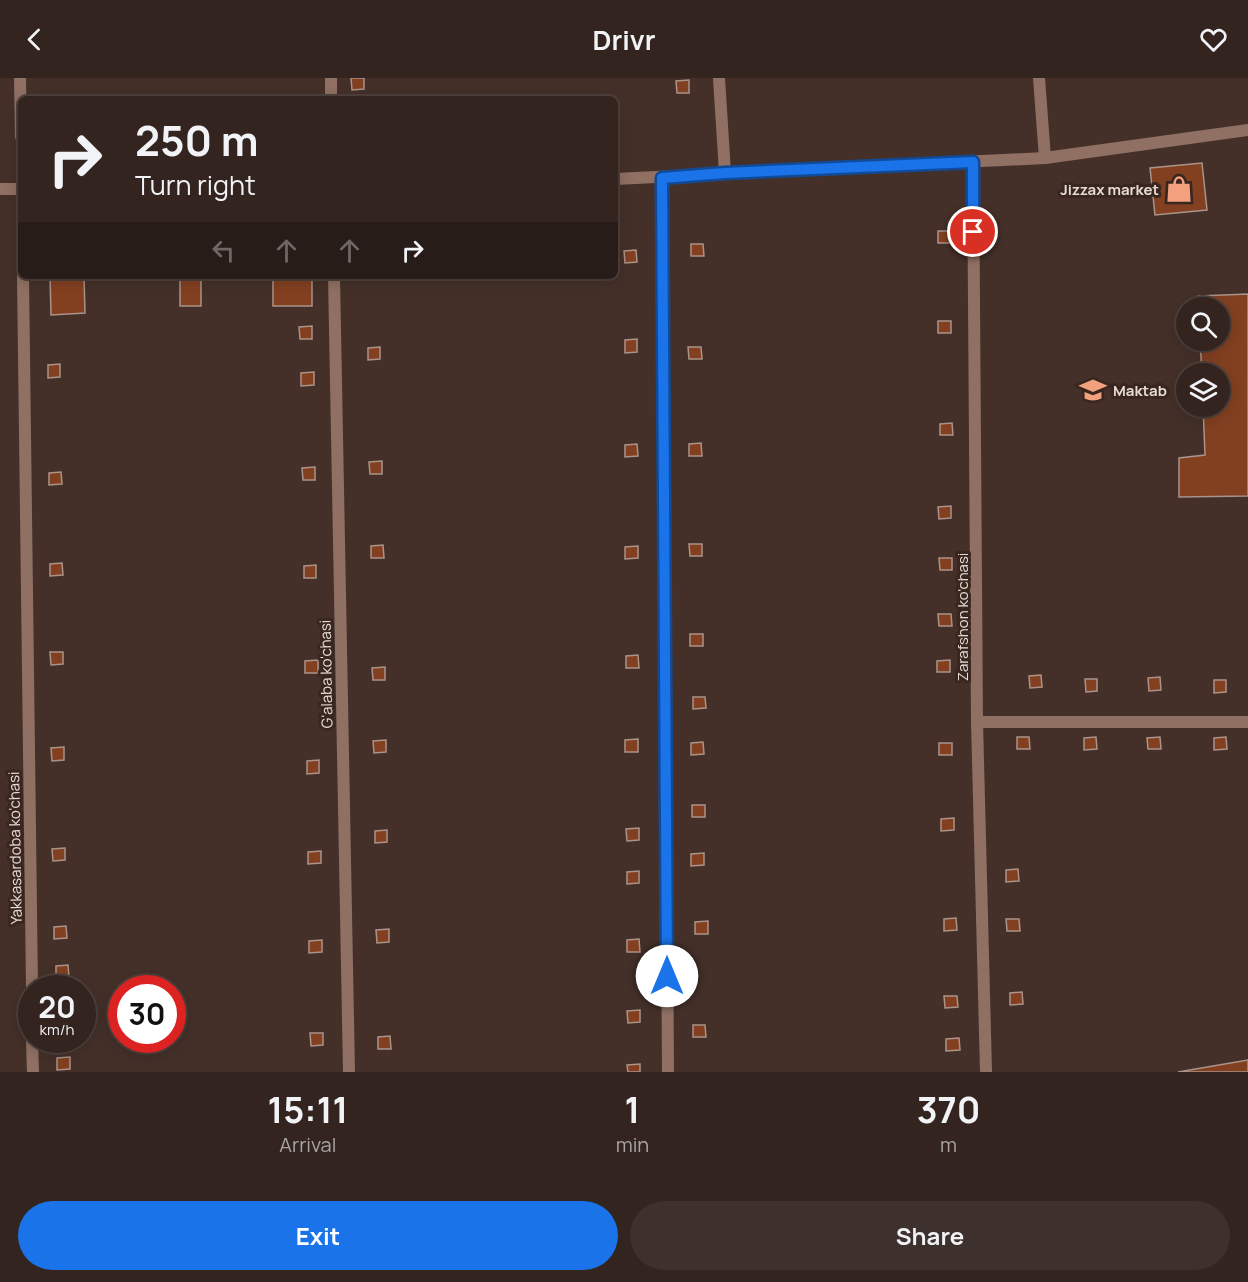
<!DOCTYPE html>
<html lang="en">
<head>
<meta charset="utf-8">
<style>
	body { margin:0; font-family:Manrope,sans-serif; background:#3e302c; color:#f1f3f6; height:100vh; display:flex; flex-direction:column; font-size:22px; white-space:nowrap }
	* { box-sizing:border-box; margin:0 }
	p { font-size:20px; color:#a9a4a4 }
	.icon { flex:none; width:33px; height:33px; fill:none; stroke:currentColor; stroke-width:2; stroke-linecap:round; stroke-linejoin:round }
	.map { position:relative; height:994px; overflow:hidden }
	.details { display:flex; flex-direction:column; background:#33241f; flex:1 }
	.details>* { flex:none }
	.banner { position:absolute; left:18px; top:18px; width:600px; height:183px; border-radius:9px; box-shadow:0 3px 15px #0003,0 0 0 2px #4e413d; background:#33241f; color:#f1f3f6; overflow:hidden }
	.controls { position:absolute; left:1176px; top:219px; display:grid; gap:12px }
	.controls a { display:grid; place-items:center; width:54px; height:54px; border-radius:50%; background:#33241f; box-shadow:0 3px 15px #0003,0 0 0 2px #4e413d; font-size:30px }
	.speed { position:absolute; left:18px; top:897px; display:flex; gap:12px; font-size:30px; font-weight:700; text-align:center }
	.speed>* { display:grid; place-content:center; width:78px; height:78px; border-radius:50%; background:#33241f; box-shadow:0 3px 15px #0003,0 0 0 2px #4e413d; line-height:1 }
	.speed small { font-size:15px; font-weight:400 }
	.speed .limit { border:9px solid #d22; background:#fff; color:#111 }
	.pin { position:absolute; display:grid; place-items:center; width:51px; height:51px; color:#fff; margin:-26px; border:3px solid #fff; border-radius:50%; box-shadow:0 2px 6px #0007 }
	.me { position:absolute; width:66px; margin:-33px; rotate:0deg; stroke-linejoin:round; filter:drop-shadow(0 0 4px #0008) }
	.turn { display:flex; align-items:center; gap:21px; height:126px; padding:0 18px; font-size:27px }
	.turn .icon { width:78px; height:78px; stroke-width:2.5 }
	.turn b { display:block; font-size:42px; line-height:51px }
	.lanes { display:flex; align-items:center; height:57px; padding:0 18px; background:#0003; justify-content:center; gap:30px; direction:ltr }
	.lanes .off { opacity:.35 }
	.eta { display:flex; justify-content:space-evenly; align-items:center; height:102px; text-align:center }
	.eta b { font-size:36px; font-weight:700; line-height:42px }
	.primary-button { display:flex; gap:12px; margin-top:auto; padding:12px 18px }
	.primary-button a { flex:1; height:69px; border-radius:36px; background:#1a73e8; color:#fff; font-size:24px; font-weight:700; line-height:69px; text-align:center }
	.primary-button a+a { background:#3e302c; color:#f1f3f6 }
	header { display:flex; justify-content:space-between; align-items:center; height:78px; padding:0 18px; background:#33241f; font-size:27px; font-weight:700 }
	.map>svg:first-child { display:block }
	.building { fill:#834021; stroke:#aa9389; stroke-width:1.5 }
	.lines { fill:none; stroke-linecap:round; stroke-linejoin:round }
	.street { stroke:#907063; stroke-width:12 }
	.route-casing { stroke:#114b97; stroke-width:15 }
	.route { stroke:#1a73e8; stroke-width:10 }
	.labels { text-anchor:middle; dominant-baseline:central; stroke-width:6; stroke-linejoin:round; paint-order:stroke }
	.poi-label { font-size:15px; font-weight:bold; fill:#e7dbd6; stroke:#39261f; text-anchor:end }
	.street-label { font-size:15px; fill:#e7dbd6; stroke:#39261f }
</style>
</head>
<body>
<header><svg class="icon" aria-label="back" viewBox="0 0 24 24"><path d="M15 5l-7 7 7 7"/></svg>Drivr<svg class="icon" aria-label="heart" viewBox="0 0 24 24"><path d="M12 20l-8-8c-3-5 5-10 8-4 3-6 11-1 8 4z"/></svg></header>
<div class="map">
<svg width="1248" height="994" viewBox="0 0 1248 994">
	<rect width="100%" height="100%" fill="#443029"/>
	<g class="building">
		<polygon points="351,0 364,0 364,11 352,12"/>
		<polygon points="689,2 689,15 677,15 676,3"/>
		<polygon points="1202,85 1207,132 1155,137 1150,90"/>
		<polygon points="938,153 950,153 951,165 938,165"/>
		<polygon points="691,166 703,166 704,178 691,178"/>
		<polygon points="636,172 637,184 625,185 624,173"/>
		<polygon points="50,198 84,198 85,235 51,237"/>
		<rect x="180" y="198" width="21" height="30"/>
		<rect x="273" y="198" width="39" height="30"/>
		<polygon points="1248,216 1248,418 1179,419 1179,380 1205,377 1203,328 1220,328 1220,296 1202,296 1200,262 1220,262 1220,230 1199,230 1198,218"/>
		<rect x="938" y="243" width="13" height="12"/>
		<polygon points="312,248 312,261 300,261 299,249"/>
		<polygon points="637,261 637,274 625,275 625,262"/>
		<polygon points="380,269 380,281 368,282 368,270"/>
		<polygon points="688,269 701,269 702,281 689,281"/>
		<polygon points="60,286 60,299 48,300 48,287"/>
		<polygon points="314,294 314,307 301,308 301,295"/>
		<polygon points="952,345 953,357 940,357 940,346"/>
		<polygon points="701,365 702,378 689,378 689,366"/>
		<polygon points="637,366 638,378 625,379 625,367"/>
		<polygon points="382,383 382,396 370,396 369,384"/>
		<polygon points="315,389 315,402 303,402 302,390"/>
		<polygon points="61,394 62,406 49,407 49,395"/>
		<polygon points="951,428 951,440 939,441 938,429"/>
		<polygon points="689,466 702,466 702,478 690,478"/>
		<polygon points="383,467 384,480 371,480 371,468"/>
		<polygon points="638,468 638,480 625,481 625,469"/>
		<polygon points="939,480 952,480 952,492 940,492"/>
		<polygon points="62,485 63,497 50,498 50,486"/>
		<polygon points="316,487 316,500 304,500 304,488"/>
		<polygon points="938,536 951,536 952,548 939,548"/>
		<rect x="690" y="556" width="13" height="12"/>
		<polygon points="50,574 63,574 63,586 51,587"/>
		<polygon points="638,577 639,590 626,590 626,578"/>
		<polygon points="318,582 318,595 305,595 305,583"/>
		<polygon points="950,582 950,594 937,594 937,583"/>
		<polygon points="385,589 385,602 373,602 372,590"/>
		<polygon points="1041,597 1042,609 1030,610 1029,598"/>
		<polygon points="1160,599 1161,612 1149,613 1148,600"/>
		<polygon points="1085,601 1097,601 1097,613 1086,614"/>
		<polygon points="1214,602 1226,602 1226,614 1214,615"/>
		<polygon points="693,619 705,619 706,630 693,631"/>
		<polygon points="1017,659 1029,659 1030,671 1017,671"/>
		<polygon points="1096,659 1097,671 1084,672 1084,660"/>
		<polygon points="1160,659 1161,671 1148,671 1147,660"/>
		<polygon points="1226,659 1227,671 1214,672 1214,660"/>
		<polygon points="638,661 638,674 625,674 625,662"/>
		<polygon points="386,662 386,674 374,675 373,663"/>
		<polygon points="703,664 704,676 691,677 691,665"/>
		<rect x="939" y="665" width="13" height="12"/>
		<polygon points="64,669 64,682 52,683 51,670"/>
		<polygon points="319,682 319,695 307,696 307,683"/>
		<rect x="692" y="727" width="13" height="12"/>
		<polygon points="954,740 954,752 941,753 941,741"/>
		<polygon points="639,750 639,762 627,763 626,751"/>
		<polygon points="387,752 387,764 375,765 375,753"/>
		<polygon points="65,770 65,782 53,783 52,771"/>
		<polygon points="321,773 321,785 308,786 308,774"/>
		<polygon points="704,775 704,787 691,788 691,776"/>
		<polygon points="1018,791 1019,803 1006,804 1006,792"/>
		<polygon points="639,793 639,805 627,806 627,794"/>
		<polygon points="956,840 957,852 944,853 944,841"/>
		<polygon points="1006,841 1019,841 1020,853 1007,853"/>
		<polygon points="708,843 708,856 695,856 695,844"/>
		<polygon points="66,848 67,860 54,861 54,849"/>
		<polygon points="389,851 389,864 377,865 376,852"/>
		<polygon points="639,861 640,874 627,874 627,862"/>
		<polygon points="322,862 322,874 309,875 309,863"/>
		<polygon points="68,887 69,899 56,900 56,888"/>
		<polygon points="1022,914 1023,926 1010,927 1010,915"/>
		<polygon points="944,918 957,918 958,929 945,930"/>
		<polygon points="640,932 640,944 628,945 627,933"/>
		<polygon points="693,947 705,947 706,959 693,959"/>
		<polygon points="310,955 323,955 323,967 311,968"/>
		<polygon points="390,958 391,971 378,971 378,959"/>
		<polygon points="959,960 960,972 946,973 946,961"/>
		<polygon points="70,979 70,991 57,992 57,980"/>
		<polygon points="1248,982 1248,994 1178,994"/>
		<polygon points="640,986 640,994 628,994 627,987"/>
	</g>
	<g class="lines">
		<g class="street">
			<polyline points="20,0 21,59"/>
			<polyline points="331,0 331,21"/>
			<polyline points="719,0 725,95"/>
			<polyline points="1039,0 1045,80"/>
			<polyline points="973,84 977,644 986,994"/>
			<polyline points="662,100 668,994"/>
			<polyline points="615,101 1045,80 1248,52"/>
			<polyline points="0,111 21,111"/>
			<polyline points="23,198 32,910"/>
			<polyline points="334,198 349,994"/>
			<polyline points="977,644 1248,644"/>
			<polyline points="32,962 33,994"/>
		</g>
	</g>
	<g class="lines">
		<defs>
			<polyline id="route" points="667,898 662,100 725,95 973,84 973,154"/>
		</defs>
		<use href="#route" class="route-casing"/>
		<use href="#route" class="route"/>
	</g>
	<defs>
		<symbol id="shop-bare" viewBox="-9 -9 18 18"><path d="M-5-2.5h2.3a2.7 3.5 0 0 1 5.4 0H5L5.5 6h-11ZM-1.5-2.5h3a1.5 2.3 0 0 0-3 0Z" fill="#f2a07e" stroke="#39261f" stroke-width="2.5" paint-order="stroke"/></symbol>
		<symbol id="school-bare" viewBox="-9 -9 18 18"><path d="M0-5L7-2L0 1L-7-2ZM-4 1L0 2.5L4 1V4Q0 6-4 4Z" fill="#f2a07e" stroke="#39261f" stroke-width="2.5" paint-order="stroke"/></symbol>
	</defs>
	<g fill-rule="evenodd">
		<use href="#shop-bare" x="1160" y="92" width="38" height="38"/>
		<use href="#school-bare" x="1074" y="293" width="38" height="38"/>
	</g>
	<g class="labels">
		<g class="poi-label">
			<text x="1159" y="111">Jizzax market</text>
			<text x="1113" y="312" text-anchor="start">Maktab</text>
		</g>
		<g class="street-label">
			<text transform="translate(962 539) rotate(-90)">Zarafshon ko'chasi</text>
			<text transform="translate(326 596) rotate(-91)">G'alaba ko'chasi</text>
			<text transform="translate(15 770) rotate(-91)">Yakkasardoba ko'chasi</text>
		</g>
	</g>
</svg>
<div class="controls">
<a><svg class="icon" aria-label="search" viewBox="0 0 24 24"><circle cx="10" cy="10" r="6"/><path d="M15 15l6 6"/></svg></a>
<a><svg class="icon" aria-label="layers" viewBox="0 0 24 24"><path d="M12 4l9 5-9 5-9-5zM3 14l9 5 9-5"/></svg></a>
</div>
<div class="speed"><div>20<small>km/h</small></div><div class="limit">30</div></div>
<div class="pin" style="left:973px;top:154px;background:#d93025"><svg class="icon" aria-label="arrive" viewBox="0 0 24 24"><path d="M6 21V4h12l-3 4 3 4H6"/></svg></div>
<svg class="me" style="left:667px;top:898px" viewBox="-20 -20 40 40"><circle r="19" fill="#fff"/><path d="M0-13L10 11 0 6-10 11z" fill="#1a73e8"/></svg>
<div class="banner">
<div class="turn"><svg class="icon" aria-label="right" viewBox="0 0 24 24"><path d="M7 20v-9h11M14 6l5 5-5 5"/></svg><div><b>250 m</b>Turn right</div></div>
<div class="lanes"><svg class="icon off" aria-label="left" viewBox="0 0 24 24"><path d="M17 20v-9H6M10 6l-5 5 5 5"/></svg><svg class="icon off" aria-label="ahead" viewBox="0 0 24 24"><path d="M12 20V5M6 11l6-6 6 6"/></svg><svg class="icon off" aria-label="ahead" viewBox="0 0 24 24"><path d="M12 20V5M6 11l6-6 6 6"/></svg><svg class="icon" aria-label="right" viewBox="0 0 24 24"><path d="M7 20v-9h11M14 6l5 5-5 5"/></svg></div>
</div>
</div>
<section class="details">
<div class="eta">
<div><b>15:11</b><p>Arrival</p></div>
<div><b>1</b><p>min</p></div>
<div><b>370</b><p>m</p></div>
</div>
<div class="primary-button"><a>Exit</a><a>Share</a></div>
</section>
</body>
</html>
